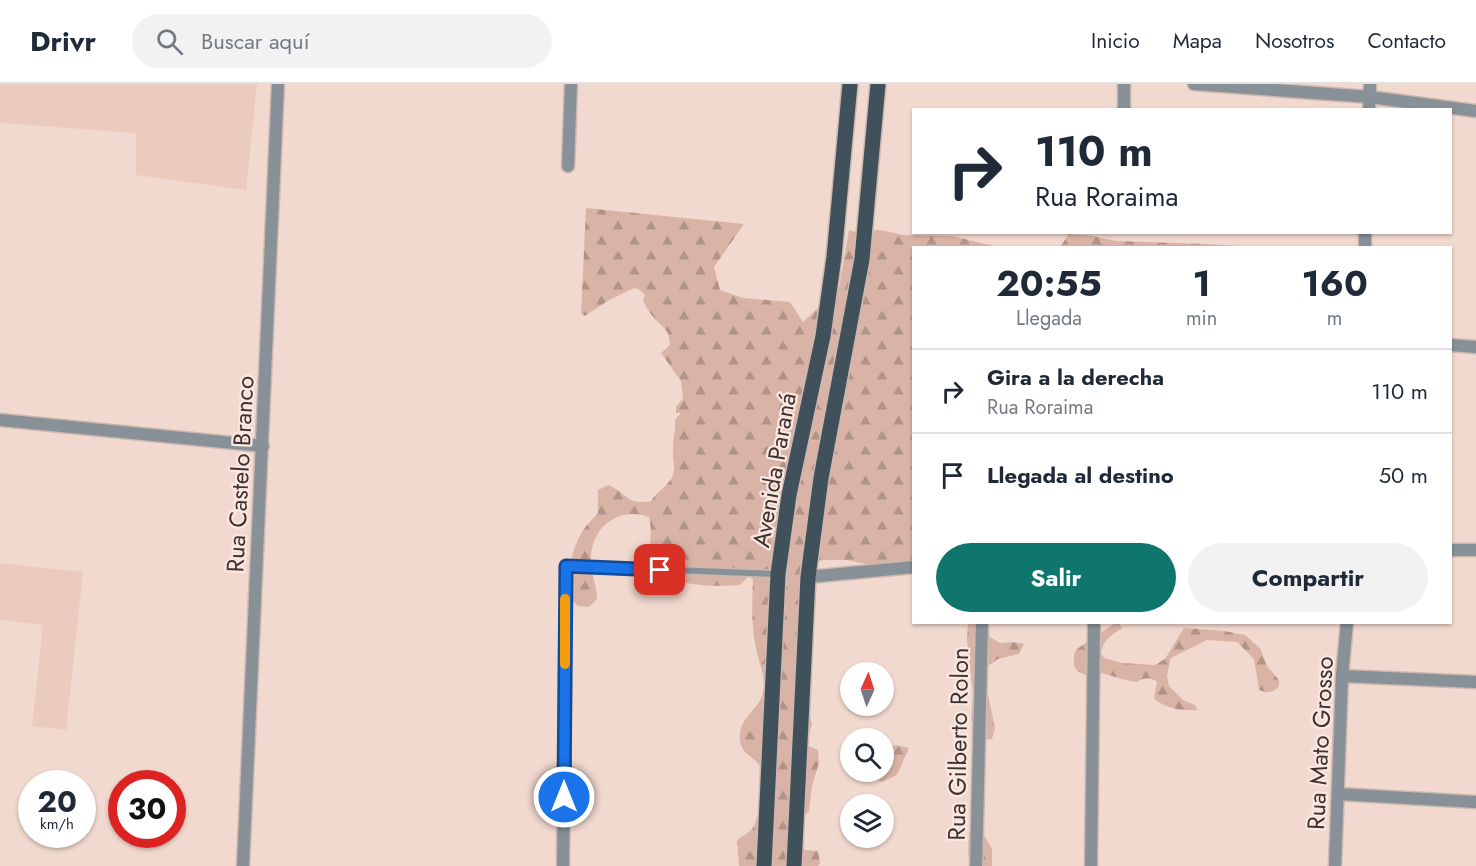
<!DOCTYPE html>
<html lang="es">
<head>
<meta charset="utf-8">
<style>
	body { margin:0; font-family:Jost,sans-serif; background:#f2f2f3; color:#1f2937; height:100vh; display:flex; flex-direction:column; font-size:22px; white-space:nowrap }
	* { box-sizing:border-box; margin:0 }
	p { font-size:20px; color:#747a83 }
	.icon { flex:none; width:33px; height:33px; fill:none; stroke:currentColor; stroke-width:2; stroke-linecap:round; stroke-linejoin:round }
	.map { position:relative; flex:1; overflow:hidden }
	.panel { position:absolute; left:912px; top:162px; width:540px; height:378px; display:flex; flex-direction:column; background:#fff; border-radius:0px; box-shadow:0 2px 4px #0004 }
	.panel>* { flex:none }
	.top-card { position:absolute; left:912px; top:24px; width:540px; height:126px; border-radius:0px; box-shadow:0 2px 4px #0004; background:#fff; color:#1f2937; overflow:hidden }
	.needle { width:39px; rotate:3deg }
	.buttons { position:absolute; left:840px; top:578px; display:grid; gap:12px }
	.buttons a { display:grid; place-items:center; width:54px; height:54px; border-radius:50%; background:#fff; box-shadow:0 2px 4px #0004; font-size:30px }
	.speed { position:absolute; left:18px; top:686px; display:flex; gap:12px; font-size:30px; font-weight:700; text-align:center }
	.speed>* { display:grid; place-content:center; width:78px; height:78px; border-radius:50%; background:#fff; box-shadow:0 2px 4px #0004; line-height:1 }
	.speed small { font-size:15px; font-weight:400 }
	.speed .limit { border:9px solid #d22; background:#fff; color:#111 }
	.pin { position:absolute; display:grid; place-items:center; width:51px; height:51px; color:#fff; margin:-26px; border-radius:12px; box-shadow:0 3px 9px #0006 }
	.me { position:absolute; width:66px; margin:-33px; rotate:0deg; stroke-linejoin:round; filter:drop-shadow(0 0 4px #0008) }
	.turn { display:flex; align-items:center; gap:21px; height:126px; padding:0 24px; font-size:27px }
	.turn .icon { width:78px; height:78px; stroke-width:2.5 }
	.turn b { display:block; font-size:42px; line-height:51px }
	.eta { display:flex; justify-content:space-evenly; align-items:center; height:102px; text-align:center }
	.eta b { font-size:36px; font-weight:700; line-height:42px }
	.action { display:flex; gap:12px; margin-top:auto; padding:12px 24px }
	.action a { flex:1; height:69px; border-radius:36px; background:#0f766e; color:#fff; font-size:24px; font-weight:700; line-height:69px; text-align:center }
	.action a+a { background:#f2f2f3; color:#1f2937 }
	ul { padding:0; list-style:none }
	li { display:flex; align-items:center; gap:18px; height:84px; padding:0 24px; border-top:2px solid #e0e1e3 }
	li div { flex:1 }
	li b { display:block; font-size:22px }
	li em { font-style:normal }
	header { display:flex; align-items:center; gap:36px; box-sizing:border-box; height:84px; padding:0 30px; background:#fff; border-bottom:2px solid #e0e1e3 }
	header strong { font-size:28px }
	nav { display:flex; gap:33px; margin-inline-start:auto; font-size:21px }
	.search { width:420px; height:54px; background:#f2f2f3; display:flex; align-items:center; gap:15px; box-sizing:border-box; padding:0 21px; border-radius:33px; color:#747a83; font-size:22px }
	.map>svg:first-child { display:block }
	.built { fill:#ebcbbe }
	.forest { fill:url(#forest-firs) }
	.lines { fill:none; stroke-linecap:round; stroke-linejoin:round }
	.lane-casing { stroke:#ceb8af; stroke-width:9 }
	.street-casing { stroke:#ceb8af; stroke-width:15 }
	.primary-casing { stroke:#ceb8af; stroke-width:18 }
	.lane { stroke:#879197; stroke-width:6 }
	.street { stroke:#879197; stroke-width:12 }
	.primary { stroke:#40515b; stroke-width:15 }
	.route-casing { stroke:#114b97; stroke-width:15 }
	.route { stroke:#1a73e8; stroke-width:10 }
	.slow { stroke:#f59e0b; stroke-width:10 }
	.labels { text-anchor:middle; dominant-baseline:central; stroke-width:4.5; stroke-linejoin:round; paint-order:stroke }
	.street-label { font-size:24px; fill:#3c322f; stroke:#fce7e0 }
</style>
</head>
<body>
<header>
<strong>Drivr</strong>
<div class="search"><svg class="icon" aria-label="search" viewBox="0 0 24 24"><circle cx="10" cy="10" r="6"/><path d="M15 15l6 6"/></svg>Buscar aquí</div>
<nav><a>Inicio</a><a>Mapa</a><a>Nosotros</a><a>Contacto</a></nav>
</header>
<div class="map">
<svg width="1476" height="782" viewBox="0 0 1476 782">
	<defs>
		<pattern id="forest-firs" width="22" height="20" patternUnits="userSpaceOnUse" patternTransform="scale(1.5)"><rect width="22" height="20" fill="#d9b4a6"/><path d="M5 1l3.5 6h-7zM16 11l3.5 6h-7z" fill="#b19388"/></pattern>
	</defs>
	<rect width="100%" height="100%" fill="#f2d9cf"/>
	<g class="built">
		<polygon points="0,0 257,0 246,106 136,91 136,49 0,39"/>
		<polygon points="0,479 83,488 66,646 32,642 43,541 0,536"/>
	</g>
	<g class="forest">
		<path d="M586 124 744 140 714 183 720 206 743 214 790 218 803 238 839 204 849 146 856 148 880 146 903 151 952 152 998 163 914 164 913 477 897 480 871 481 847 476H824L810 479 800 500 798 526 800 538 796 578 812 640 806 661 818 666 819 679 812 702 809 727 797 740 795 762 806 766 818 767 820 779 818 782H739L737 756C742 752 751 748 754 742 759 732 766 692 761 684 755 672 741 671 740 656 738 633 758 628 763 609 767 595 758 577 756 564 751 542 752 518 753 495L748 493 740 501C717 503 660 504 652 475 648 461 653 448 649 433 617 421 589 446 591 478 591 490 597 502 597 515L589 523 578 522 569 514C568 491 570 468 582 448 586 441 593 435 598 429V406L608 401C628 409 626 422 651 417 656 409 662 406 667 400 678 389 673 381 673 369 672 358 676 348 675 336L681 329H676V323L683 314 681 297 661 269 670 261C670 247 664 244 655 235 650 230 647 224 643 217L645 211 640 206 634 204 609 216 585 232 581 229Z"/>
		<polygon points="1069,150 1093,152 1116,157 1206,160 1255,163 1060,163"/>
		<polygon points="968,539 991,539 988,541 990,553 1000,559 1013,558 1024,560 1019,570 998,575 988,582 987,606 995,644 992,655 980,656 973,646 971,635 973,611 967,555"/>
		<path d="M1115 539H1119L1122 544C1113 551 1103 555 1101 569L1104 574 1122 579 1155 581 1165 575 1184 544 1224 547 1245 551 1260 564 1267 582 1279 596V602C1274 609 1267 609 1259 606L1254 575 1237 558 1207 556 1171 574 1167 591 1169 602 1183 616 1195 621 1198 626C1182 627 1167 625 1154 615L1157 598C1151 593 1144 593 1137 598 1121 597 1108 588 1092 588L1088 592 1077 587 1074 582V570L1077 565Z"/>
		<polygon points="896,661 909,664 897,691 882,698 868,693 868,687 884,687 885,682 884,667 887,664"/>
		<polygon points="981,746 992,765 992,782 972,782 968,770 969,748"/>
	</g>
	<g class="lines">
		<defs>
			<polyline id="lane" points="566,482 778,490"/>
			<g id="street">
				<polyline points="1194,0 1370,13 1476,27"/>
				<polyline points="1124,26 1124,0"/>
				<polyline points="1369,26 1370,0"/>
				<polyline points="568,82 571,0"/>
				<polyline points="1365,164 1365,148"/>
				<polyline points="1450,261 1476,263"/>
				<polyline points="0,336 263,362"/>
				<polyline points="1450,466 1476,466"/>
				<polyline points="808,493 914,483"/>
				<polyline points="1342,592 1476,598"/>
				<polyline points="1338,710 1476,718"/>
				<polyline points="243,782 278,0"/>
				<polyline points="563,782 566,482"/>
				<polyline points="976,782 982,538"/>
				<polyline points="1091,782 1094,538"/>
				<polyline points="1335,782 1342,592 1347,538"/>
			</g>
			<g id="primary">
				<polyline points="764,782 778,490 789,411 823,252 834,173 850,0"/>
				<polyline points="794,782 808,493 821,394 862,175 878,0"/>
			</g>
		</defs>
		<use href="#lane" class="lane-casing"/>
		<use href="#street" class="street-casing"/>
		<use href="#primary" class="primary-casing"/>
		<use href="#lane" class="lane"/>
		<use href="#street" class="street"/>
		<use href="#primary" class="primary"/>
	</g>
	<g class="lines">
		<defs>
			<polyline id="route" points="564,713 566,482 660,486"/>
		</defs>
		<use href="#route" class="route-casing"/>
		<use href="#route" class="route"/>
		<polyline class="slow" points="565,580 565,515"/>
	</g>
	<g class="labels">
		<g class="street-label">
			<text transform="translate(774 386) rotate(-80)">Avenida Paraná</text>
			<text transform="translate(240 390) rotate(-87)">Rua Castelo Branco</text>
			<text transform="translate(1320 659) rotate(-87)">Rua Mato Grosso</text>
			<text transform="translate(958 660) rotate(-89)">Rua Gilberto Rolon</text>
		</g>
	</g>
</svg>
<div class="buttons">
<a><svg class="needle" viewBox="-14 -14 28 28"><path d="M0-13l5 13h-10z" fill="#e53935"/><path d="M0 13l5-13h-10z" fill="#747a83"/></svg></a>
<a><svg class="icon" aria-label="search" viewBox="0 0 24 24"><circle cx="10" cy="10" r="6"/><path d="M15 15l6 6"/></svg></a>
<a><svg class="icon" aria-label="layers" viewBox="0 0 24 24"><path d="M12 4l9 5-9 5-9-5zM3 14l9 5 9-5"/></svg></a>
</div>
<div class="speed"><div>20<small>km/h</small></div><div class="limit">30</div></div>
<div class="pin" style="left:660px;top:486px;background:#d93025"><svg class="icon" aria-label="arrive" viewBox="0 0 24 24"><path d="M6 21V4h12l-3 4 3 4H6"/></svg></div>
<svg class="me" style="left:564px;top:713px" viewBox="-20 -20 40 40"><circle r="17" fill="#1a73e8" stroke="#fff" stroke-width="3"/><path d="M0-11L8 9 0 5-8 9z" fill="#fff"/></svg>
<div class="top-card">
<div class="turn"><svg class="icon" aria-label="right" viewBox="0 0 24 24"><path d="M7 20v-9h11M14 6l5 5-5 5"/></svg><div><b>110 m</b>Rua Roraima</div></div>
</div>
<section class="panel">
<div class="eta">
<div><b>20:55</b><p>Llegada</p></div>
<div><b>1</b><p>min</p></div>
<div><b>160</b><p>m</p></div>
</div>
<ul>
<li><svg class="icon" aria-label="right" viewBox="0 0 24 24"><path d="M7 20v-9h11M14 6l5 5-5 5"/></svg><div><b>Gira a la derecha</b><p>Rua Roraima</p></div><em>110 m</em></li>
<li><svg class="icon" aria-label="arrive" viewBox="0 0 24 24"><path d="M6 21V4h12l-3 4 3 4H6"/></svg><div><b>Llegada al destino</b></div><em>50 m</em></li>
</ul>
<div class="action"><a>Salir</a><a>Compartir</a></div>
</section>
</div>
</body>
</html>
